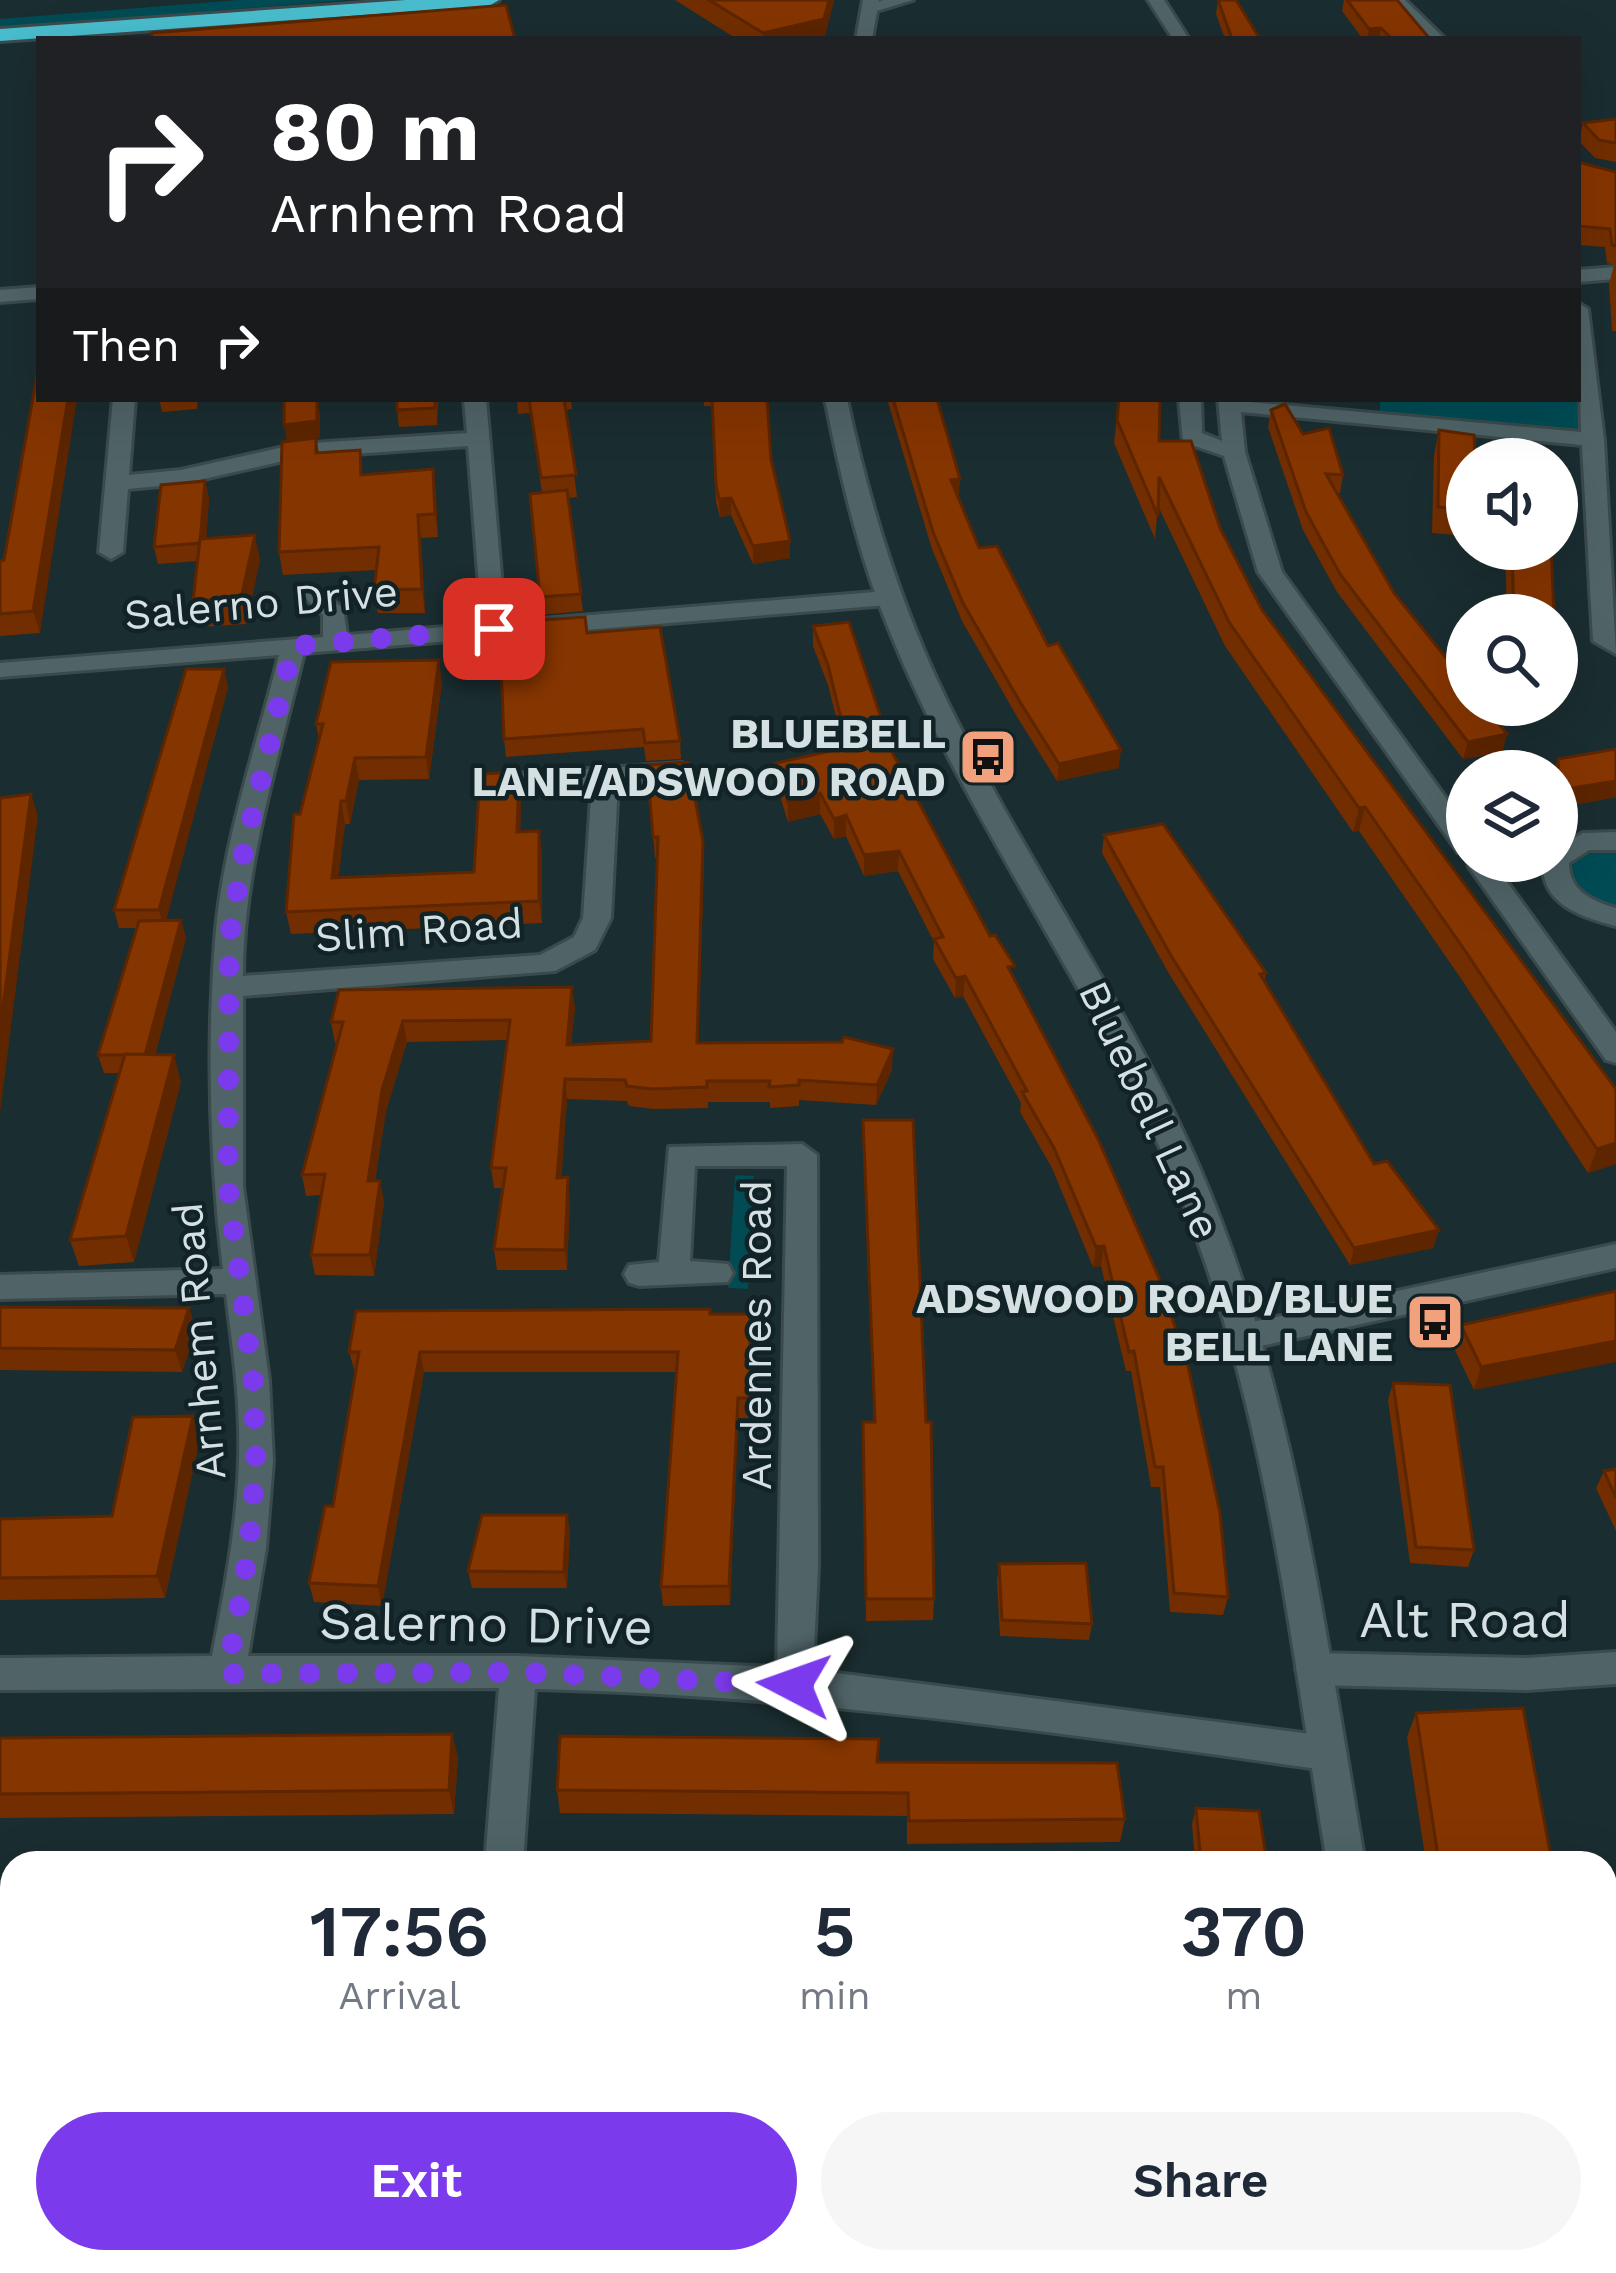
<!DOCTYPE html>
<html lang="en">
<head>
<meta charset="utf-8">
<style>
	body { margin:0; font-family:"Work Sans",sans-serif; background:#f6f6f7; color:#1f2937; height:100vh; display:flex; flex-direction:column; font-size:45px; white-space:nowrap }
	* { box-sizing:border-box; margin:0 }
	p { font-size:39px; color:#747a83 }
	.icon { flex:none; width:66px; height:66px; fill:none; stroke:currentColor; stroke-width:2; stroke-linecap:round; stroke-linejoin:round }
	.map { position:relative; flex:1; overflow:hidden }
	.drawer { position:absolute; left:0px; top:1851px; width:1617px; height:423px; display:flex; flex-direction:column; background:#fff; border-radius:36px 36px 0 0; box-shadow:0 12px 48px #0002 }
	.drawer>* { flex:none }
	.top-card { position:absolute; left:36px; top:36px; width:1545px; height:366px; border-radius:0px; box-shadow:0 12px 48px #0002; background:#202124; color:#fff; overflow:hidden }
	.controls { position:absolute; left:1446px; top:438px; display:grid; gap:24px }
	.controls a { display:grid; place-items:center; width:132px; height:132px; border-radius:50%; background:#fff; box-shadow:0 12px 48px #0002; font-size:60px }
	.pin { position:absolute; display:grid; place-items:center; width:102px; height:102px; color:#fff; margin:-51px; border-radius:24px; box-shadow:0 6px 18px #0006 }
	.me { position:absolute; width:132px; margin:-66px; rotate:274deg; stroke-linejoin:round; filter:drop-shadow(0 0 9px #0008) }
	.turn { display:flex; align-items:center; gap:42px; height:252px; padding:0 36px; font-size:54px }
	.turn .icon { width:156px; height:156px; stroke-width:2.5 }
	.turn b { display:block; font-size:84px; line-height:102px }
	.then { display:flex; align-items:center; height:114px; padding:0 36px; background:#0003; gap:24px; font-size:45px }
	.eta { display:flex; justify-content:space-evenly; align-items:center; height:204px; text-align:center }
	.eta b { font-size:72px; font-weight:600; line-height:84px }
	.cta { display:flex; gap:24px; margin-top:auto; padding:24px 36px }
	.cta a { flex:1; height:138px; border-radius:72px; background:#7c3aed; color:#fff; font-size:48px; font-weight:600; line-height:138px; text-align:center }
	.cta a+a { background:#f6f6f7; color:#1f2937 }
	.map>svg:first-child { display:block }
	.green { fill:#004b54 }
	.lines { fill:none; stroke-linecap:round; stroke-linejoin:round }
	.street-casing { stroke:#3a4a4d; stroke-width:6 }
	.secondary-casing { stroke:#3a4a4d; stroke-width:6 }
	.highway-casing { stroke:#3a4a4d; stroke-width:6 }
	.street { fill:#506467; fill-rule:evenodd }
	.secondary { fill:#506467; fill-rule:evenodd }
	.highway { fill:#49bdcd; fill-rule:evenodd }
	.wall { fill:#722e00 }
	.shaded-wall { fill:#5d2500 }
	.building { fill:#853500; stroke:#5d2500; stroke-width:3 }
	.route { stroke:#7c3aed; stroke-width:21; stroke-dasharray:0 37.8 }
	.labels { text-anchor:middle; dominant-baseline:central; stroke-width:9; stroke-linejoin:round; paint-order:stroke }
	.street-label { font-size:42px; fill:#d5e0e2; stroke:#112326 }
	.poi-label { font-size:42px; font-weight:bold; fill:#d5e0e2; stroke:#112326; text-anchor:end }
	.near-street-label { font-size:51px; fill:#d5e0e2; stroke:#112326 }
</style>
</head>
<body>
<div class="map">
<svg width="1616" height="2273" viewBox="0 0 1616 2273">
	<rect width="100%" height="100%" fill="#1a2d30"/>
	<g class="green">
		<polygon points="239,0 348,0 0,28 0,19"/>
		<polygon points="1578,345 1585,345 1593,440 1380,419 1380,399 1578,399"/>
		<polygon points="1616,850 1616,907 1579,891 1569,872 1578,855"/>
		<polygon points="735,1175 754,1176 748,1289 728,1288"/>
	</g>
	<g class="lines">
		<defs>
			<g id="street">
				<polygon points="883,0 913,0 870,13 862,8"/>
				<polygon points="1148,0 1164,0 1189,39 1173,39"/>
				<polygon points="1387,0 1405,0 1445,39 1427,39"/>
				<polygon points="1616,267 1616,279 1578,282 1578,270"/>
				<polygon points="39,287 39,299 0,302 0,290"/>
				<polygon points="1578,303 1588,309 1604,440 1616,654 1593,641 1582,445 1241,412 1245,452 1282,572 1467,827 1467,855 1458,852 1258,572 1224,456 1183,442 1179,399 1201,399 1202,433 1222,441 1218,399 1581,432"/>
				<path d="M113 399H135L129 475 181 470 297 444 467 433 464 399H486L505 622 887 591 899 598 887 605 304 653C279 758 243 867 243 976L540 955 574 937 583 918 592 784 491 790 482 788 478 782 482 776 682 763 695 771 682 779 618 783 611 918 595 950 555 971 243 996V1186L269 1380 273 1461 266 1548 248 1656H518L777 1667 787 1166H695L690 1261 728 1264 733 1273 728 1282 640 1286 629 1283 624 1274 629 1265 659 1262 669 1147 802 1144 817 1155 818 1567 813 1670 1326 1736 1339 1741 1345 1753 1339 1765 1326 1770C1062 1733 802 1695 535 1689L523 1863H485L499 1688 0 1690V1658L212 1656C224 1592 237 1527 239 1462 241 1405 233 1349 226 1294L0 1299V1275L223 1269C210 1162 207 1047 215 941 222 845 256 748 279 655L0 677V663L323 637V615L301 594 313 587 343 608 347 635 482 624 468 446 297 458 181 484 128 489 123 552 111 559 99 552Z"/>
				<path d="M1616 832V850H1589L1569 863C1569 891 1592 901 1616 908V926C1581 917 1540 904 1543 861H1557V847L1583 833Z"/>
				<polygon points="1467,857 1492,861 1616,1032 1616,1063 1606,1060 1469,867"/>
				<polygon points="1616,1244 1616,1268 1243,1350 1232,1346 1227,1337 1232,1328 1243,1324"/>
				<polygon points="1616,1652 1616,1684 1527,1690 1314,1685 1301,1680 1296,1669 1301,1658 1314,1653 1527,1658"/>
				<polygon points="88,2262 132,2262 130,2273 86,2273"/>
				<polygon points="837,2262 881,2262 882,2273 838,2273"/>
			</g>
			<g id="secondary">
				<polygon points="863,0 879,0 872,39 856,39"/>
				<path d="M825 399H847C869 504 899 602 946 699 1024 859 1129 1005 1200 1169 1295 1390 1324 1628 1365 1863H1327C1288 1628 1264 1386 1168 1166 1084 972 952 800 878 601 854 535 839 468 825 399Z"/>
				<polygon points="1416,2262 1460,2262 1463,2273 1419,2273"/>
			</g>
			<polygon id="highway" points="406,0 499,0 489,6 0,41 0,29"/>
		</defs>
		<use href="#street" class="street-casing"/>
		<use href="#secondary" class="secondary-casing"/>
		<use href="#highway" class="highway-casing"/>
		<use href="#street" class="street"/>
		<use href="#secondary" class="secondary"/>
		<use href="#highway" class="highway"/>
	</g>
	<g class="wall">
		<polygon points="675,0 834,0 824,39 737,39"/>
		<polygon points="1218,0 1260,39 1225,39 1216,14"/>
		<polygon points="1344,0 1397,0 1430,39 1363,39 1342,11"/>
		<polygon points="1616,119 1616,162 1595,158 1579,141 1583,123"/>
		<polygon points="1578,162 1616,172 1616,331 1612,331 1609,284 1614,265 1607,263 1605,247 1578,245"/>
		<polygon points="39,364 40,633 0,636 0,561 4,560"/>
		<polygon points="159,399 198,399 197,409 162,412"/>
		<polygon points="438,399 437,425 399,427 397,410"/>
		<polygon points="517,399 571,399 572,409 566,410 577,497 568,498 583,611 541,615 530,494 542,493 530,413 518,414"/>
		<polygon points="704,399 767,399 771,459 790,558 753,564 731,515 720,517 716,502 712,406 704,406"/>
		<polygon points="887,399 937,399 960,479 958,496 979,548 1048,646 1119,768 1057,781 1019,720 962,621 932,549"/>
		<polygon points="1119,399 1159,441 1220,528 1262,610 1616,1089 1616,1164 1588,1173 1462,980 1359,831 1353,832 1225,646 1158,506 1155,539 1114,443"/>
		<polygon points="1271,410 1303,434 1343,475 1340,493 1336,492 1394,593 1507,734 1502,752 1463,759 1337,592 1303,530 1268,427"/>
		<polygon points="320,414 320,438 316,438 319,453 364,475 433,469 438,537 421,538 425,613 378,613 374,590 376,570 283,575 279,552 287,442"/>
		<polygon points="1439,430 1467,459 1467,536 1432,533 1434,455"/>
		<polygon points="205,481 209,498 206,539 260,560 246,624 199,627 193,601 198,561 158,564 154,547"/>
		<polygon points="1505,549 1551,549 1554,615 1507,615"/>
		<polygon points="813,626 893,754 1014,978 1228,1597 1223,1615 1170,1612 1160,1487 1151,1487 1131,1371 1126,1371 1101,1266 1093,1267 1052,1168 1020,1112 1021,1103 963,996 955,998 933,959 934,942 898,871 864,876 846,836 834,839 820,814 788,822 776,783 776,763 844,748 828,685 813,646"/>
		<polygon points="587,633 680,741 681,759 646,761 644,747 506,757 504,739"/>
		<polygon points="442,682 429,779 359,780 350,824 345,824 338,877 474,872 519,772 521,794 520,832 542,853 542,923 291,934 286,912 319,739 316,724"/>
		<polygon points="228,687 166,920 181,920 186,938 155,1055 181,1082 134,1262 79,1266 70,1240 120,1073 104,1073 98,1055 137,928 119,928 114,910"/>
		<polygon points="1558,759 1616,797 1557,808 1557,771 1554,771"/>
		<polygon points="647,765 704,861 698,1043 892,1070 876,1105 799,1100 799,1106 770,1108 770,1102 708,1102 708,1108 654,1109 629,1106 627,1101 567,1099 561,1178 570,1198 567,1270 497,1270 494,1249 503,1188 494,1188 491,1168 507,1040 407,1042 386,1111 375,1181 384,1201 374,1276 315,1275 311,1255 321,1195 306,1196 302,1175 338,1043 335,1043 331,1022 575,1007 571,1045 651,1041 658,858 655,858"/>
		<polygon points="1104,835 1266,973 1264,982 1374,1164 1439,1230 1433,1248 1350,1265 1168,972 1102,853"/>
		<polygon points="863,1120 934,1599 933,1620 866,1621 863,1422 874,1422"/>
		<polygon points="1616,1291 1474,1390 1454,1348 1461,1325"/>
		<polygon points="0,1307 189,1308 196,1330 182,1372 0,1370"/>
		<polygon points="710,1314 750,1314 750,1418 738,1418 730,1605 663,1606 661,1587 676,1372 424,1372 382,1606 314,1602 309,1583 333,1506 355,1372 349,1352"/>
		<polygon points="1393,1383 1474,1550 1468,1567 1410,1563 1388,1400"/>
		<polygon points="193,1416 200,1438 165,1598 0,1600 0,1519 112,1516"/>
		<polygon points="1616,1469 1616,1531 1596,1488 1604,1471"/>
		<polygon points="567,1515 570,1532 567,1588 472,1588 468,1571"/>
		<polygon points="999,1564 1092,1624 1089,1640 1000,1636 997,1581"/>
		<polygon points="1416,1713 1552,1863 1426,1863 1407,1737"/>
		<polygon points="452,1734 458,1757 454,1814 0,1818 0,1738"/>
		<polygon points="879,1739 878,1762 1125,1819 1120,1842 907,1844 907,1816 560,1813 557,1790"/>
		<polygon points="1196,1808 1267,1863 1195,1863 1192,1824"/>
		<polygon points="1163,2262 1305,2262 1307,2273 1165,2273"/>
		<polygon points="1505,2262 1605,2262 1616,2273 1508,2273"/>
	</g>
	<g class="shaded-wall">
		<polygon points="829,0 834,0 824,39 763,39 763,33"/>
		<polygon points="1381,28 1379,39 1367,39 1369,29"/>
		<polygon points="68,399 77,399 40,633 33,611"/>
		<polygon points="317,399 320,414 320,438 316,438 320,461 287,442 284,425"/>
		<polygon points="433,469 436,492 438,537 435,514"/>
		<polygon points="960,479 959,496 950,497 951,480"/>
		<polygon points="205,481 209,498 205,561 201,543"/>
		<polygon points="731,498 731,515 720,517 719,499"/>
		<polygon points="418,515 421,538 425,613 422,589"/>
		<polygon points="255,535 260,560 246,624 241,598"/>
		<polygon points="790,541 790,558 753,564 753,546"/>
		<polygon points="439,660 442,682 429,779 426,757"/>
		<polygon points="224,669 228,687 164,928 159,910"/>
		<polygon points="1507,734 1502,752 1463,759 1468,742"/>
		<polygon points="1121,750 1119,768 1057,781 1059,764"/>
		<polygon points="355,758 359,780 350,824 346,801"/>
		<polygon points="519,772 521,794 520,854 517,832"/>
		<polygon points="1616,781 1616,797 1557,808 1560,790"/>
		<polygon points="820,793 820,814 788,822 788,802"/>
		<polygon points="31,794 38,816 0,1113 0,1029"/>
		<polygon points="341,801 345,824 336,900 332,878"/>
		<polygon points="1365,807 1359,831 1353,832 1359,808"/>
		<polygon points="846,815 846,836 834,839 834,819"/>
		<polygon points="539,831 542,853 542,923 539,901"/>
		<polygon points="703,841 704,861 698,1064 697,1043"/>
		<polygon points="899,851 898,871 864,876 864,855"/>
		<polygon points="181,920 186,938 150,1073 145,1055"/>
		<polygon points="965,976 963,996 955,998 956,978"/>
		<polygon points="572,987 575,1007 569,1065 567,1045"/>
		<polygon points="403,1021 407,1042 386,1111 372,1201 368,1181 382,1090"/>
		<polygon points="893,1049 892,1070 876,1105 877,1085"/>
		<polygon points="174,1055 181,1082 134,1262 126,1236"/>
		<polygon points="565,1079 567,1099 560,1198 557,1178"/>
		<polygon points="1616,1143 1616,1164 1588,1173 1597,1149"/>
		<polygon points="568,1177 570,1198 567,1270 565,1250"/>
		<polygon points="380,1181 384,1201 374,1276 370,1255"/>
		<polygon points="1439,1230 1433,1248 1350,1265 1354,1248"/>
		<polygon points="1104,1246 1101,1266 1093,1267 1096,1247"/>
		<polygon points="189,1308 196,1330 182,1372 175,1350"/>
		<polygon points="1616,1341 1616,1362 1474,1390 1481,1367"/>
		<polygon points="420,1352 424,1372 382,1606 378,1586"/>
		<polygon points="738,1398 738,1418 730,1605 729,1586"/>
		<polygon points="193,1416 200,1438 165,1598 157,1576"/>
		<polygon points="567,1515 570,1532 567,1588 564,1572"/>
		<polygon points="452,1734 458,1757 454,1814 449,1790"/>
		<polygon points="30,2262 48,2262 46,2273 28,2273"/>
	</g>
	<g class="building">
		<polygon points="709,0 829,0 824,19 763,33"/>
		<polygon points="1218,0 1236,0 1260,39 1232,39"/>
		<polygon points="1347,0 1397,0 1430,39 1392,39 1381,28 1369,29"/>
		<polygon points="506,5 515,39 152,39 152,33"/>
		<polygon points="1616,119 1616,143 1599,140 1583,123"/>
		<polygon points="1578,162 1616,172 1616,246 1612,245 1610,229 1578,226"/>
		<polygon points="39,364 39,399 68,399 33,611 0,614 0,561 4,560"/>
		<polygon points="284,399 317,399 317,421 284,425"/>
		<polygon points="397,399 435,399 435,408 397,410"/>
		<polygon points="529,399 564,399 576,475 541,478"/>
		<polygon points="712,399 767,399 771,459 790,541 753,546 731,498 719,499 716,485"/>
		<polygon points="893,399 937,399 960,479 951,480 979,548 997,546 1048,646 1058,643 1121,750 1059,764 1020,702 963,603 933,532"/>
		<polygon points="1119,399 1160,399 1159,441 1191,441 1220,528 1262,610 1616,1089 1616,1143 1597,1149 1468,955 1365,807 1359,808 1229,622 1159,477 1158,516 1117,420"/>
		<polygon points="1285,404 1303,434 1329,428 1343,475 1326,474 1394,593 1467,684 1467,705 1484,705 1507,734 1468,742 1340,574 1306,512 1271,410"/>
		<polygon points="1439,430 1474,435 1475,459 1467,459 1467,510 1438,507"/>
		<polygon points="316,438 316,453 360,450 361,475 433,469 435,514 418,515 422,589 374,590 379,547 279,552 282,442"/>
		<polygon points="205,481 200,543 154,547 161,485"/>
		<polygon points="567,490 581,594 540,597 530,494"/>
		<polygon points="255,535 241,598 193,601 200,539"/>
		<polygon points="1512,549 1551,549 1554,615 1514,615"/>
		<polygon points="585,617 587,633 660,627 680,741 645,743 643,729 504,739 500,639 543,635 542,620"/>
		<polygon points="849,622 893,754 990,936 995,935 1015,966 1008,967 1098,1139 1159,1278 1188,1366 1220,1513 1228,1597 1174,1593 1163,1467 1155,1467 1134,1351 1129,1352 1104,1246 1096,1247 1054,1148 1022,1092 1027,1091 965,976 956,978 934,939 943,937 899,851 864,855 846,815 834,819 820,793 788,802 776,763 848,747 828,665 813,626"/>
		<polygon points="439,660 426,757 355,758 346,801 341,801 332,878 474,872 480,774 519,772 517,832 539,831 539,901 286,912 294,814 300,814 323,724 316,724 331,662"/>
		<polygon points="186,669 224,669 159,910 114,910"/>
		<polygon points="1616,749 1616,781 1560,790 1558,759"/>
		<polygon points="688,762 703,841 697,1043 842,1042 844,1037 893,1049 877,1085 799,1080 799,1085 769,1087 770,1081 707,1081 707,1087 652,1089 627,1086 625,1080 565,1079 557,1178 568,1177 565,1250 494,1249 506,1168 491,1168 510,1020 403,1021 382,1090 368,1181 380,1181 370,1255 311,1255 325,1174 302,1175 343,1022 331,1022 339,990 572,987 567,1045 651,1041 658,837 653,837 647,765"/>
		<polygon points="31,794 0,1029 0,798"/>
		<polygon points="1163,824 1266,973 1260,974 1374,1164 1387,1161 1439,1230 1354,1248 1170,954 1104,835"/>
		<polygon points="181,920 145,1055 98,1055 139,921"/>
		<polygon points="125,1054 174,1055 126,1236 70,1240"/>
		<polygon points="863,1120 913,1120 926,1422 931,1422 934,1599 866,1599 863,1422 875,1422"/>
		<polygon points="1616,1291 1616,1341 1481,1367 1461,1325"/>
		<polygon points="0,1307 189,1308 175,1350 0,1348"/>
		<polygon points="710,1309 710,1314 750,1314 750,1398 738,1398 729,1586 661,1587 678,1352 420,1352 378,1586 309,1583 325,1506 333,1506 359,1352 349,1352 356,1311"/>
		<polygon points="1393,1383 1450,1385 1474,1550 1416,1547"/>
		<polygon points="193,1416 157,1576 0,1578 0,1519 112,1516 133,1417"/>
		<polygon points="1616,1469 1616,1498 1604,1471"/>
		<polygon points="482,1515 567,1515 564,1572 468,1571"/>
		<polygon points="1086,1563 1092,1624 1002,1620 999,1564"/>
		<polygon points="1523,1708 1552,1863 1439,1863 1416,1713"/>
		<polygon points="452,1734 449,1790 0,1794 0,1738"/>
		<polygon points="560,1736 879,1739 877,1762 1117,1763 1125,1819 909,1821 908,1793 557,1790"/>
		<polygon points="1196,1808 1259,1811 1267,1863 1201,1863"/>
		<polygon points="12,2029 12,2262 30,2262 28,2273 0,2273 0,2079"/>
		<polygon points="1605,2241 1614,2241 1616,2273 1524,2273 1521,2262 1605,2262"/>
		<polygon points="153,2262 815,2262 815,2273 151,2273"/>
		<polygon points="934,2262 1006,2262 1006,2273 935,2273"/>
		<polygon points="1169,2262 1305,2262 1307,2273 1171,2273"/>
	</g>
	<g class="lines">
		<polyline class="route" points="494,629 293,646 244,850 229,939 228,1186 253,1379 256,1461 249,1549 227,1674 518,1672 794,1685"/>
	</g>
	<defs>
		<symbol id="bus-square" viewBox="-11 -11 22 22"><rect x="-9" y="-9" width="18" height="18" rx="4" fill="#f1a17c" stroke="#112326"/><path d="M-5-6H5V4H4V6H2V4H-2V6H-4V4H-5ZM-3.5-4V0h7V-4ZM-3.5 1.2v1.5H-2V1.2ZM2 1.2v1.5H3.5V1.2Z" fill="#111"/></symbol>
	</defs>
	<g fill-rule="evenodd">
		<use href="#bus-square" x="955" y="724" width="66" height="66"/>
		<use href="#bus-square" x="1402" y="1289" width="66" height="66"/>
	</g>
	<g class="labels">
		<g class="street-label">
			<text transform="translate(261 603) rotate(-5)">Salerno Drive</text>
			<text transform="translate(419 930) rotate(-4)">Slim Road</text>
			<text transform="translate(1150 1110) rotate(65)">Bluebell Lane</text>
			<text transform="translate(756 1335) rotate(-90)">Ardennes Road</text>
			<text transform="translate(199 1341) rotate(-95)">Arnhem Road</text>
		</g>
		<g class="poi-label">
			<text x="946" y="733">BLUEBELL<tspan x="946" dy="48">LANE/ADSWOOD ROAD</tspan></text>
			<text x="1393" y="1298">ADSWOOD ROAD/BLUE<tspan x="1393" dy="48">BELL LANE</tspan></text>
		</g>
		<g class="near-street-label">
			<text x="1465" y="1619">Alt Road</text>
			<text transform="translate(486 1624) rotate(1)">Salerno Drive</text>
		</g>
	</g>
</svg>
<div class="controls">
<a><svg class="icon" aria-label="sound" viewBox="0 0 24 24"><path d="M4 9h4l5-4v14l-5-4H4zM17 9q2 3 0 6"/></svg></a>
<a><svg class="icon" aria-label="search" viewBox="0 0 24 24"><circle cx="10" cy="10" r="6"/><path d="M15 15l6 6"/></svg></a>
<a><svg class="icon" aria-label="layers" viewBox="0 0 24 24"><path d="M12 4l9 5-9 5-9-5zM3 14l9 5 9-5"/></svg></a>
</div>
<div class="pin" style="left:494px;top:629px;background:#d93025"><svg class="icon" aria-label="arrive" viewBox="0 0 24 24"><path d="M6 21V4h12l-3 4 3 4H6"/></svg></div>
<svg class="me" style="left:794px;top:1685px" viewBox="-20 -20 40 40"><path d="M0-17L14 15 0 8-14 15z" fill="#7c3aed" stroke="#fff" stroke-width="4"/></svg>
<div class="top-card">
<div class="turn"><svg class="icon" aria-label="right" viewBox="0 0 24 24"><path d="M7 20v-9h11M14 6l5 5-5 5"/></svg><div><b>80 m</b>Arnhem Road</div></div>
<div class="then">Then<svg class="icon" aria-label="right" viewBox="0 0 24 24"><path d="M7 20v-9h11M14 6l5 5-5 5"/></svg></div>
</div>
<section class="drawer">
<div class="eta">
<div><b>17:56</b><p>Arrival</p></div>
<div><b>5</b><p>min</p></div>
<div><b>370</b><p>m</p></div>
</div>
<div class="cta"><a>Exit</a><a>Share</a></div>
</section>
</div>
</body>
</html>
